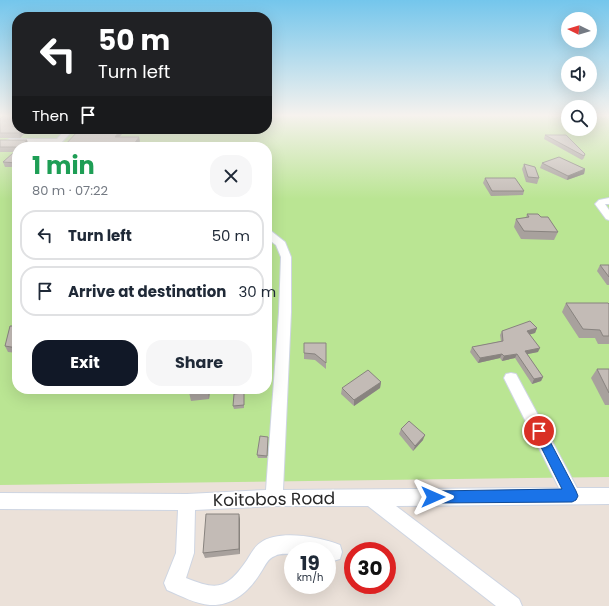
<!DOCTYPE html>
<html lang="en">
<head>
<meta charset="utf-8">
<style>
	body { margin:0; font-family:Poppins,sans-serif; background:#f6f6f7; color:#1f2937; height:100vh; display:flex; flex-direction:column; font-size:15px; white-space:nowrap }
	* { box-sizing:border-box; margin:0 }
	p { font-size:13px; color:#747a83 }
	.icon { flex:none; width:22px; height:22px; fill:none; stroke:currentColor; stroke-width:2; stroke-linecap:round; stroke-linejoin:round }
	.map { position:relative; flex:1; overflow:hidden }
	.panel { position:absolute; left:12px; top:142px; width:260px; height:252px; display:flex; flex-direction:column; background:#fff; border-radius:16px; box-shadow:0 4px 16px #0002 }
	.panel>* { flex:none }
	.top-card { position:absolute; left:12px; top:12px; width:260px; height:122px; border-radius:16px; box-shadow:0 4px 16px #0002; background:#202124; color:#fff; overflow:hidden }
	.needle { width:26px; rotate:275deg }
	.buttons { position:absolute; left:561px; top:12px; display:grid; gap:8px }
	.buttons a { display:grid; place-items:center; width:36px; height:36px; border-radius:50%; background:#fff; box-shadow:0 4px 16px #0002; font-size:20px }
	.speed { position:absolute; left:284px; top:542px; display:flex; gap:8px; font-size:20px; font-weight:700; text-align:center }
	.speed>* { display:grid; place-content:center; width:52px; height:52px; border-radius:50%; background:#fff; box-shadow:0 4px 16px #0002; line-height:1 }
	.speed small { font-size:10px; font-weight:400 }
	.speed .limit { border:6px solid #d22; background:#fff; color:#111 }
	.pin { position:absolute; display:grid; place-items:center; width:34px; height:34px; color:#fff; margin:-17px; border:2px solid #fff; border-radius:50%; box-shadow:0 1px 4px #0007 }
	.me { position:absolute; width:44px; margin:-22px; rotate:90deg; stroke-linejoin:round; filter:drop-shadow(0 0 3px #0008) }
	.turn { display:flex; align-items:center; gap:14px; height:84px; padding:0 20px; font-size:18px }
	.turn .icon { width:52px; height:52px; stroke-width:2.5 }
	.turn b { display:block; font-size:28px; line-height:34px }
	.then { display:flex; align-items:center; height:38px; padding:0 20px; background:#0003; gap:8px; font-size:15px }
	.round { display:grid; place-items:center; flex:none; width:42px; height:42px; border-radius:16px; background:#f6f6f7 }
	.overview { display:flex; align-items:center; justify-content:space-between; height:68px; padding:0 20px }
	h1 { font-size:24px; font-weight:700; line-height:30px; color:#1e9e55 }
	.cta { display:flex; gap:8px; margin-top:auto; padding:8px 20px }
	.cta a { flex:1; height:46px; border-radius:16px; background:#111827; color:#fff; font-size:16px; font-weight:700; line-height:46px; text-align:center }
	.cta a+a { background:#f6f6f7; color:#1f2937 }
	ul { padding:0; list-style:none }
	li { display:flex; align-items:center; gap:12px; height:50px; margin:0 8px 6px; padding:0 12px; border:2px solid #e0e1e3; border-radius:16px }
	li div { flex:1 }
	li b { display:block; font-size:15px }
	li em { font-style:normal }
	.map>svg:first-child { display:block }
	.green { fill:#bae593; fill-rule:evenodd }
	.lines { fill:none; stroke-linecap:round; stroke-linejoin:round }
	.street-casing { stroke:#ced5e2; stroke-width:2 }
	.street { fill:#fff; fill-rule:evenodd }
	.wall { fill:#a8a19d }
	.shaded-wall { fill:#88837f }
	.building { fill:#c3bbb6; stroke:#88837f }
	.route { fill:#1a73e8; stroke:#114b97 }
	.labels { text-anchor:middle; dominant-baseline:central; stroke-width:3.5; stroke-linejoin:round; paint-order:stroke }
	.near-street-label { font-size:17px; fill:#282828; stroke:#fff }
</style>
</head>
<body>
<div class="map">
<svg width="609" height="606" viewBox="0 0 609 606">
	<rect width="100%" height="100%" fill="#ebe1d9"/>
	<path class="green" d="M0 115H17V129H267V115H568V129H590V115H609V477L0 485ZM17 147H267V389H17Z"/>
	<g class="lines">
		<defs>
			<g id="street">
				<polygon points="66,129 74,129 57,147 51,147 52,143 10,143 6,141 10,139 57,139"/>
				<polygon points="609,198 609,204 605,204 609,210 609,220 606,219 595,204 599,200"/>
				<path d="M267 230 271 231 285 242 291 257V312L283 490 559 488 504 378 506 374 511 373 516 374 577 488H609V504L396 506 519 599 522 606H496L368 506H274L195 510 194 553 186 578C218 591 227 589 247 560 251 554 254 547 260 543 279 529 319 537 340 545L342 552 340 559 333 561 327 560V551H293V554C287 554 280 553 275 556 268 558 265 566 261 572 250 590 234 606 210 605 196 604 181 596 167 590L164 583 176 553 178 510 0 509V493L187 494 266 490 279 312 281 257 276 245 267 238Z"/>
			</g>
		</defs>
		<use href="#street" class="street-casing"/>
		<use href="#street" class="street"/>
	</g>
	<g class="wall">
		<polygon points="0,119 17,129 27,131 20,138 0,138"/>
		<polygon points="545,135 585,154 584,158 582,160 544,139"/>
		<polygon points="0,140 27,140 28,144 26,147 17,147 17,152 0,152"/>
		<polygon points="17,153 17,167 5,167 3,162"/>
		<polygon points="542,163 585,169 584,174 567,180 540,168"/>
		<polygon points="524,164 539,178 537,184 526,182 522,169"/>
		<polygon points="485,178 524,191 523,195 491,196 483,183"/>
		<polygon points="527,214 541,217 558,232 554,240 521,239 514,227 516,219 526,218"/>
		<polygon points="600,265 609,265 609,285 607,285 597,271"/>
		<polygon points="566,303 609,304 609,344 598,344 595,338 579,338 562,312"/>
		<polygon points="17,326 17,353 8,352 5,346"/>
		<polygon points="537,328 535,333 529,334 538,352 527,354 543,377 541,381 532,384 515,358 502,361 500,358 478,363 470,352 472,347 501,341 500,335 502,331"/>
		<polygon points="304,343 326,363 326,369 315,360 304,359"/>
		<polygon points="597,369 609,369 609,405 605,405 591,378"/>
		<polygon points="381,382 380,388 354,406 341,394 342,388"/>
		<polygon points="189,389 221,389 210,390 209,399 191,401 189,392"/>
		<polygon points="244,393 244,408 234,409 233,406"/>
		<polygon points="401,429 423,440 413,451 399,434"/>
		<polygon points="268,437 267,458 258,458 257,455"/>
		<polygon points="240,519 240,554 205,558 203,553"/>
	</g>
	<g class="shaded-wall">
		<polygon points="17,122 17,127 12,126"/>
		<polygon points="23,129 26,129 27,131 20,138 19,133"/>
		<polygon points="121,129 122,134 116,141 115,137"/>
		<polygon points="139,137 140,141 137,147 132,147"/>
		<polygon points="27,140 28,144 26,147 19,147"/>
		<polygon points="585,169 584,174 567,180 568,176"/>
		<polygon points="537,328 535,333 525,336 527,331"/>
		<polygon points="540,348 538,352 523,355 525,351"/>
		<polygon points="502,354 500,358 478,363 480,358"/>
		<polygon points="517,354 515,358 502,361 504,356"/>
		<polygon points="543,377 541,381 532,384 534,379"/>
		<polygon points="381,382 380,388 354,406 354,400"/>
		<polygon points="208,389 209,389 210,390 209,399"/>
		<polygon points="425,435 423,440 413,451 415,446"/>
		<polygon points="239,514 240,519 240,554 239,549"/>
	</g>
	<g class="building">
		<polygon points="5,115 17,115 17,122 12,126 17,127 17,129 23,129 19,133 0,133 0,119"/>
		<polygon points="87,129 121,129 115,137 139,137 132,147 63,147 79,130 86,130"/>
		<polygon points="545,135 566,135 585,154 584,156"/>
		<polygon points="0,140 27,140 19,147 0,147"/>
		<polygon points="13,153 17,153 17,163 3,162"/>
		<polygon points="559,157 585,169 568,176 542,163"/>
		<polygon points="524,164 535,167 539,178 528,177"/>
		<polygon points="485,178 515,178 524,191 492,191"/>
		<polygon points="527,214 538,214 541,217 548,217 558,232 524,231 516,219 529,217"/>
		<polygon points="600,265 609,265 609,277"/>
		<polygon points="566,303 608,303 609,304 609,336 603,336 600,330 583,329"/>
		<polygon points="530,321 537,328 527,331 540,348 525,351 543,377 534,379 517,354 504,356 502,354 480,358 472,347 503,341 502,331"/>
		<polygon points="10,326 17,326 17,348 5,346"/>
		<polygon points="304,343 326,343 326,363 315,354 304,353"/>
		<polygon points="597,369 609,369 609,393"/>
		<polygon points="368,370 381,382 354,400 342,388"/>
		<polygon points="189,389 208,389 207,390 189,392"/>
		<polygon points="244,393 244,405 233,406 234,394"/>
		<polygon points="409,421 425,435 415,446 401,429"/>
		<polygon points="260,436 268,437 267,456 257,455"/>
		<polygon points="206,514 239,514 239,549 203,553"/>
	</g>
	<linearGradient id="sky" x2="0" y2="1"><stop stop-color="#74c6ec"/><stop offset="0.58" stop-color="#f6f2ee"/><stop offset="1" stop-color="#f6f2ee" stop-opacity="0"/></linearGradient>
	<rect width="609" height="199" fill="url(#sky)"/>
	<polygon class="route" points="539,426 543,428 576,491 578,496 576,500 572,502 433,503 428,501 427,497 428,493 433,491 562,489 533,431 535,428"/>
	<g class="labels">
		<g class="near-street-label">
			<text transform="translate(274 499) rotate(-1)">Koitobos Road</text>
		</g>
	</g>
</svg>
<div class="buttons">
<a><svg class="needle" viewBox="-14 -14 28 28"><path d="M0-13l5 13h-10z" fill="#e53935"/><path d="M0 13l5-13h-10z" fill="#747a83"/></svg></a>
<a><svg class="icon" aria-label="sound" viewBox="0 0 24 24"><path d="M4 9h4l5-4v14l-5-4H4zM17 9q2 3 0 6"/></svg></a>
<a><svg class="icon" aria-label="search" viewBox="0 0 24 24"><circle cx="10" cy="10" r="6"/><path d="M15 15l6 6"/></svg></a>
</div>
<div class="speed"><div>19<small>km/h</small></div><div class="limit">30</div></div>
<div class="pin" style="left:539px;top:431px;background:#d93025"><svg class="icon" aria-label="arrive" viewBox="0 0 24 24"><path d="M6 21V4h12l-3 4 3 4H6"/></svg></div>
<svg class="me" style="left:433px;top:497px" viewBox="-20 -20 40 40"><path d="M0-17L14 15 0 8-14 15z" fill="#1a73e8" stroke="#fff" stroke-width="4"/></svg>
<div class="top-card">
<div class="turn"><svg class="icon" aria-label="left" viewBox="0 0 24 24"><path d="M17 20v-9H6M10 6l-5 5 5 5"/></svg><div><b>50 m</b>Turn left</div></div>
<div class="then">Then<svg class="icon" aria-label="arrive" viewBox="0 0 24 24"><path d="M6 21V4h12l-3 4 3 4H6"/></svg></div>
</div>
<section class="panel">
<div class="overview"><div><h1>1 min</h1><p>80 m · 07:22</p></div><a class="round"><svg class="icon" aria-label="close" viewBox="0 0 24 24"><path d="M6 6l12 12M18 6L6 18"/></svg></a></div>
<ul>
<li><svg class="icon" aria-label="left" viewBox="0 0 24 24"><path d="M17 20v-9H6M10 6l-5 5 5 5"/></svg><div><b>Turn left</b></div><em>50 m</em></li>
<li><svg class="icon" aria-label="arrive" viewBox="0 0 24 24"><path d="M6 21V4h12l-3 4 3 4H6"/></svg><div><b>Arrive at destination</b></div><em>30 m</em></li>
</ul>
<div class="cta"><a>Exit</a><a>Share</a></div>
</section>
</div>
</body>
</html>
